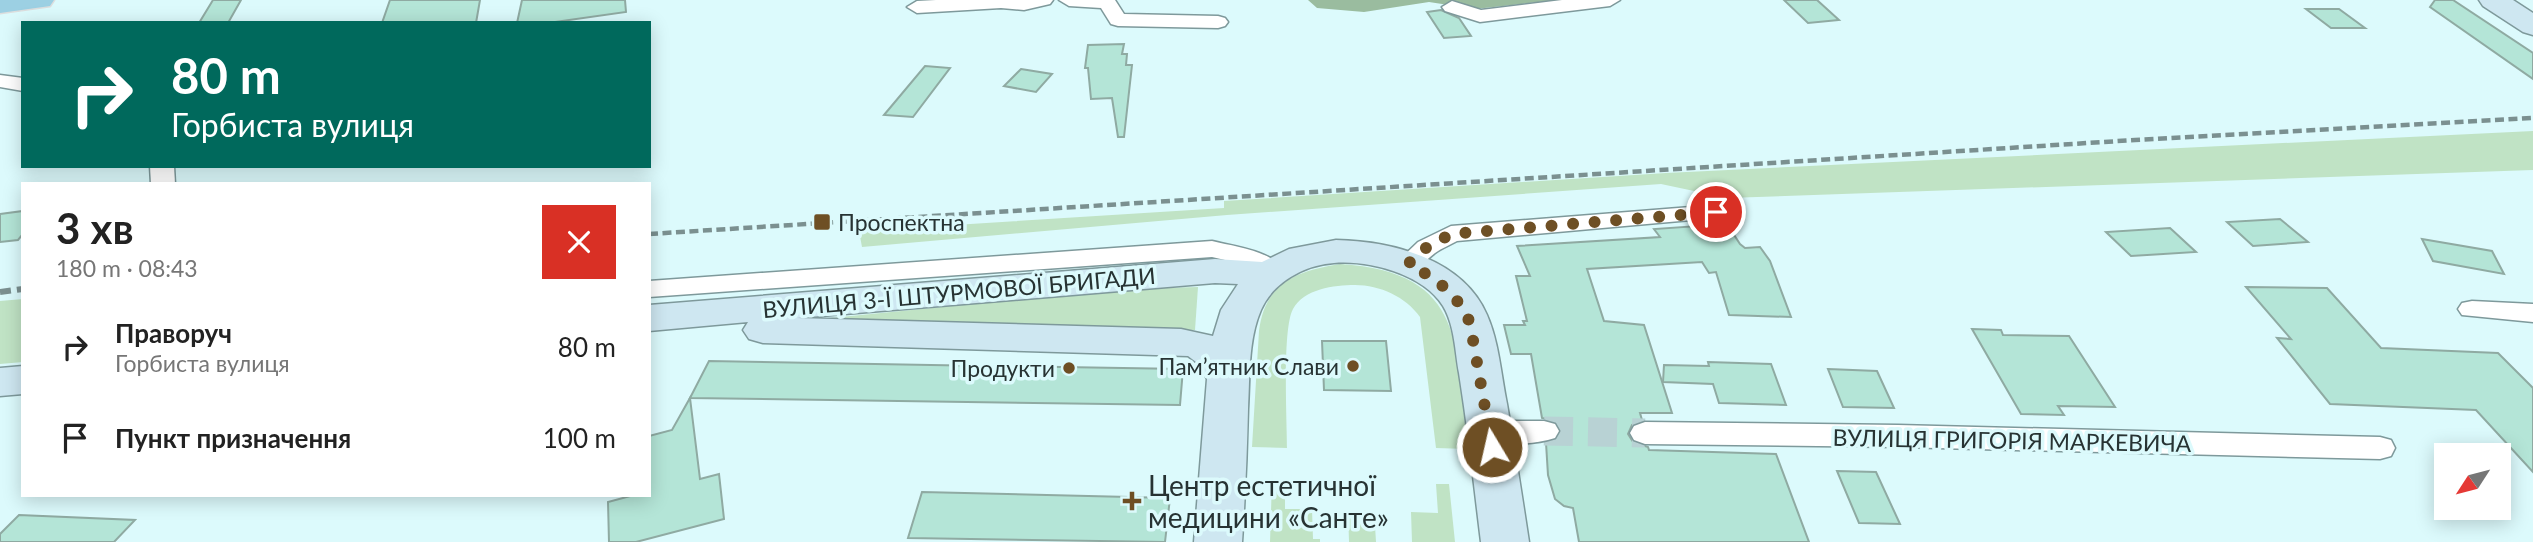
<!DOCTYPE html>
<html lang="uk">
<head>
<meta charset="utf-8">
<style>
	body { margin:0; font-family:Lato,sans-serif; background:#f2f2f2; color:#222; height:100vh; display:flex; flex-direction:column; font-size:26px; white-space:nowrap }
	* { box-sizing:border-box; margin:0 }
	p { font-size:23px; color:#767676 }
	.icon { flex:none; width:38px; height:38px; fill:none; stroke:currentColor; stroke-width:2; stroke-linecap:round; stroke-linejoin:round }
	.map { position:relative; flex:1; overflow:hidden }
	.drawer { position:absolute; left:21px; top:182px; width:630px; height:315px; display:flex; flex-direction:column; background:#fff; border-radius:0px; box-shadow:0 4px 18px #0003 }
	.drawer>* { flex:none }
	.guide { position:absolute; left:21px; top:21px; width:630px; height:147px; border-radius:0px; box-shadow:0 4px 18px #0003; background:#00695c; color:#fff; overflow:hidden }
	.needle { width:46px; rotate:234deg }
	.buttons { position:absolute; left:2434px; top:443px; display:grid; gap:14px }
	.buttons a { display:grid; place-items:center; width:77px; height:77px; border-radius:0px; background:#fff; box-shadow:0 4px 18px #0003; font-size:35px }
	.pin { position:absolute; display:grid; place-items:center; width:60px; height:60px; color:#fff; margin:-30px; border:4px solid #fff; border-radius:50%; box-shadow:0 2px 7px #0007 }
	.me { position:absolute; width:77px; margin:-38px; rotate:351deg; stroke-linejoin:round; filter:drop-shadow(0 0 5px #0008) }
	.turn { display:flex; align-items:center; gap:24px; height:147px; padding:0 35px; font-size:32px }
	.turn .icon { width:91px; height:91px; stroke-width:2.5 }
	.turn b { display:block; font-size:49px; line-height:60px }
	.round { display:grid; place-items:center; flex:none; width:74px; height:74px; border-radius:0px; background:#f2f2f2 }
	.headline { display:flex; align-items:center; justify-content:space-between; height:119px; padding:0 35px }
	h1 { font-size:42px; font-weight:700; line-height:52px }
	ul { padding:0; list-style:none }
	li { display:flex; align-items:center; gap:21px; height:91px; padding:0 35px }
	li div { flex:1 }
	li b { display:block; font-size:26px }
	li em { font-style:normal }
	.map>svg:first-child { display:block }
	.green { fill:#c0e3c5 }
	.forest { fill:#9abc9f }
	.building { fill:#b4e5d7; stroke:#8faaa2; stroke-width:2 }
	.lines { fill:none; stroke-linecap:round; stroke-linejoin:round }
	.street-tunnel { stroke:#b8d2d4; stroke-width:29; stroke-dasharray:29 15; stroke-linecap:butt }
	.street-casing { stroke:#7e999b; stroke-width:3 }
	.secondary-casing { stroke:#7e999b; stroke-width:3 }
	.primary-casing { stroke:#dcdede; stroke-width:3 }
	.street { fill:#fff; fill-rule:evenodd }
	.secondary { fill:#cee7f1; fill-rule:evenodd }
	.primary { fill:#9cd0e3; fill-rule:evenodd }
	.rail-far1 { stroke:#7b9090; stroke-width:4.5; stroke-dasharray:9 4.5; stroke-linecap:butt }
	.rail { stroke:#7b9090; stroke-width:6; stroke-dasharray:11 6; stroke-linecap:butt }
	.route { stroke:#6e4f24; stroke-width:12; stroke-dasharray:0 21.6 }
	.poi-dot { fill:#6e4f24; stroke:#dcfafc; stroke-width:2.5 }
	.labels { text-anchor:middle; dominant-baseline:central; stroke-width:7; stroke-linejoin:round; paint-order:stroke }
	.poi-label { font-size:23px; fill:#273333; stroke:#dcfafc; text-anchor:end }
	.street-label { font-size:23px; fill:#273333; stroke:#dcfafc }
	.near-poi-label { font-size:28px; fill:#273333; stroke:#dcfafc; text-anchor:start }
</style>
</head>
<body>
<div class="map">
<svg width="2533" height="542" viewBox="0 0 2533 542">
	<rect width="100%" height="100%" fill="#dcfafc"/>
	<g class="green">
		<polygon points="2533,131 2533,170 1727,198 1661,184 1227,215 862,247 859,231 1224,208 1224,201 1666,173"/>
		<path d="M1340 264C1469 272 1455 348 1468 449L1436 448 1420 317C1406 297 1380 285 1355 285 1334 285 1304 289 1293 309 1282 329 1287 421 1287 448L1252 447 1259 331C1265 283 1296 271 1340 264Z"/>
		<polygon points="1198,287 1195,330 749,326 1126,289"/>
		<polygon points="23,299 23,362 0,364 0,301"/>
		<polygon points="1272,480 1285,480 1285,509 1312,509 1313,539 1320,539 1320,542 1270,542"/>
		<polygon points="1436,484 1449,484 1455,542 1412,542 1411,512 1438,513"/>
		<polygon points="1348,510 1374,511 1376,542 1349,542"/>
	</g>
	<polygon class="forest" points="1308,0 1557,0 1475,9 1429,2 1364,12 1317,8"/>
	<g class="building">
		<polygon points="213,0 241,0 228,23 199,23"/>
		<polygon points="390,0 480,0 476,23 382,23"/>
		<polygon points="522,0 625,0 626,12 548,23 517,23"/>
		<polygon points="1784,0 1817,0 1839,20 1808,23"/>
		<polygon points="2435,0 2453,0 2533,53 2533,79 2430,7"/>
		<polygon points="2306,9 2339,9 2365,28 2331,28"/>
		<polygon points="1441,10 1459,18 1471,36 1444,38 1427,12"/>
		<polygon points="1124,44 1122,54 1127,54 1126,65 1132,65 1124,137 1118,137 1112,98 1091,99 1088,68 1085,68 1088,45"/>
		<polygon points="925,66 950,68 913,117 884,115"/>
		<polygon points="1021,69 1052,74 1036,92 1004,86"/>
		<polygon points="23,211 23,234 18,240 0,242 0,214"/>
		<polygon points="2280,219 2308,242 2253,246 2227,222"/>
		<polygon points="1727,224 1740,244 1745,248 1760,247 1770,261 1791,317 1729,315 1716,272 1709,273 1702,262 1587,269 1604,321 1644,325 1672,413 1640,413 1642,420 1632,425 1628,434 1633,442 1648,447 1649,450 1776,454 1809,542 1579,542 1573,508 1564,506 1555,499 1548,475 1546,443 1557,439 1561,430 1556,421 1542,418 1531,354 1511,354 1504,325 1525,325 1523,321 1527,321 1516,276 1530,276 1517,246 1660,237 1654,229"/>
		<polygon points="2170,228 2196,252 2131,256 2106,232"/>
		<polygon points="2422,239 2492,251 2504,274 2433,261"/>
		<polygon points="2246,287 2327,288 2381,348 2498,353 2533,388 2533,472 2476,410 2330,404 2277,338 2291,339"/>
		<polygon points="1972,329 2001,330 2003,335 2069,336 2115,407 2058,406 2064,415 2021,414"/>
		<polygon points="1322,341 1386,341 1391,391 1324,390"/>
		<polygon points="709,361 931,365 1183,369 1180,405 690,398"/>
		<polygon points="1708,362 1771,364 1786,405 1719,403 1713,384 1663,382 1664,365 1709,366"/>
		<polygon points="1828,369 1877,371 1894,408 1843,407"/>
		<polygon points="690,398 700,479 719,474 724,519 636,542 609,542 608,502 634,495 649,495 649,436 672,430"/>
		<polygon points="1837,471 1876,472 1900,524 1859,523"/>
		<polygon points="922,492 1170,498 1165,542 908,538"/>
		<polygon points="19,515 135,520 114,542 0,542 0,534"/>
	</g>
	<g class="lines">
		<polyline class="street-tunnel" points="1544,431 1645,433"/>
		<defs>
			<g id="street">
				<polygon points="936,0 1053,0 1050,4 1024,10 1001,8 917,13 907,7 917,1"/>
				<polygon points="1059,0 1115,0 1124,14 1218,16 1225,18 1228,22 1225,26 1218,28 1118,26 1111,24 1101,8 1069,6"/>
				<polygon points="1562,0 1620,0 1610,6 1480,22 1445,11 1442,7 1452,1 1481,10"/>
				<polygon points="0,75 23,78 23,91 0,87"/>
				<polygon points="150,166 174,166 175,184 151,184"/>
				<path d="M1716 205 1725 207 1728 212 1725 217 1457 241C1450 245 1442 248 1435 253 1422 263 1417 274 1399 270L1395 264 1418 242 1451 226Z"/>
				<path d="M1212 241C1236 247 1271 250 1286 272L1282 278 1273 280 1238 263 1212 257 649 297V281Z"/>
				<polygon points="2472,301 2533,304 2533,322 2462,315 2458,309 2462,303"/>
				<path d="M1490 421H1544L1555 424 1559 431 1555 438C1533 445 1501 446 1479 439L1475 432 1479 425Z"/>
				<polygon points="1645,422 1898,425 2380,437 2391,440 2395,448 2391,456 2380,459 1898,447 1645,444 1634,440 1630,433 1634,426"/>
			</g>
			<g id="secondary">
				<polygon points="2479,0 2513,0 2533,13 2533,35 2523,32 2483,6"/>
				<path d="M1336 240C1392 241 1463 259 1487 315 1499 342 1501 375 1507 404 1515 450 1522 496 1529 542H1481C1474 486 1468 429 1459 373 1455 352 1455 326 1443 306 1423 274 1369 260 1334 263 1305 265 1273 282 1261 310 1248 340 1250 376 1248 409 1247 454 1245 498 1242 542H1194L1207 379 1200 365 1188 356 763 343 749 339 743 330 748 322 649 331V305L1215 259 1262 262 1289 249ZM1215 283 1238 284 1221 310 1213 336 1181 329 797 318Z"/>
				<polygon points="23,366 23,394 0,396 0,368"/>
			</g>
			<polygon id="primary" points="0,0 54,0 50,6 0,13"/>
		</defs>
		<use href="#street" class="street-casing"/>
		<use href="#secondary" class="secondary-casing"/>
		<use href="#primary" class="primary-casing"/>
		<use href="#street" class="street"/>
		<use href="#secondary" class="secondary"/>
		<use href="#primary" class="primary"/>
		<polyline class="rail-far1" points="649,234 2135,140 2533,118"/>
		<polyline class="rail" points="0,292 23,289"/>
	</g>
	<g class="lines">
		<path class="route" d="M1492 447 1470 323C1457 293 1437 279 1408 264L1427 247 1451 234 1716 212"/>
	</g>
	<g class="poi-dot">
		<rect x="813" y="213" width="18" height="18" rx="3.5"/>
		<circle cx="1353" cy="366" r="7"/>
		<circle cx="1069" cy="368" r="7"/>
		<path d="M1128.5 490.5h7v7h7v7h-7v7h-7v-7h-7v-7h7z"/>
	</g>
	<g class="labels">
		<g class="poi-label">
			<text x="838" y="222" text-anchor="start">Проспектна</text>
			<text x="1339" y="366">Пам’ятник Слави</text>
			<text x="1055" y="368">Продукти</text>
		</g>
		<g class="street-label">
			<text transform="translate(959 292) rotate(-5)">ВУЛИЦЯ 3-Ї ШТУРМОВОЇ БРИГАДИ</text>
			<text transform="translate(2012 440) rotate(1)">ВУЛИЦЯ ГРИГОРІЯ МАРКЕВИЧА</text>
		</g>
		<g class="near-poi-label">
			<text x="1148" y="485">Центр естетичної<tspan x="1148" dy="32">медицини «Санте»</tspan></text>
		</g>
	</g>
</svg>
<div class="buttons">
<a><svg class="needle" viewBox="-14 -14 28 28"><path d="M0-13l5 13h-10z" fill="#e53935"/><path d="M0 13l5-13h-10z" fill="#767676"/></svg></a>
</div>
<div class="pin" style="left:1716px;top:212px;background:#d93025"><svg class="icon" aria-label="arrive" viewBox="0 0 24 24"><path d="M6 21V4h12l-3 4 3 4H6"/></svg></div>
<svg class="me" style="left:1492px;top:447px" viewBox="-20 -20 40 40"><circle r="17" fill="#6e4f24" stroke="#fff" stroke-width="3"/><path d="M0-11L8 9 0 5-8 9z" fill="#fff"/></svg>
<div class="guide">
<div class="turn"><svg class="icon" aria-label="right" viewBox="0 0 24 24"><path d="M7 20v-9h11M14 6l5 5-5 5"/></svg><div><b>80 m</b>Горбиста вулиця</div></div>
</div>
<section class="drawer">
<div class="headline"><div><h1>3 хв</h1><p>180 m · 08:43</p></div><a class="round" style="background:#d93025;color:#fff"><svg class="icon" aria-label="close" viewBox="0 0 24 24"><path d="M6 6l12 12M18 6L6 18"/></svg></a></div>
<ul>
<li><svg class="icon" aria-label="right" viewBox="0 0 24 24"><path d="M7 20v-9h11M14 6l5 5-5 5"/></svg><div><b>Праворуч</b><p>Горбиста вулиця</p></div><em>80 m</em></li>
<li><svg class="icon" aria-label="arrive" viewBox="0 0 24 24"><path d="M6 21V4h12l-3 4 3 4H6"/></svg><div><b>Пункт призначення</b></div><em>100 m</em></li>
</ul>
</section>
</div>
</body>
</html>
